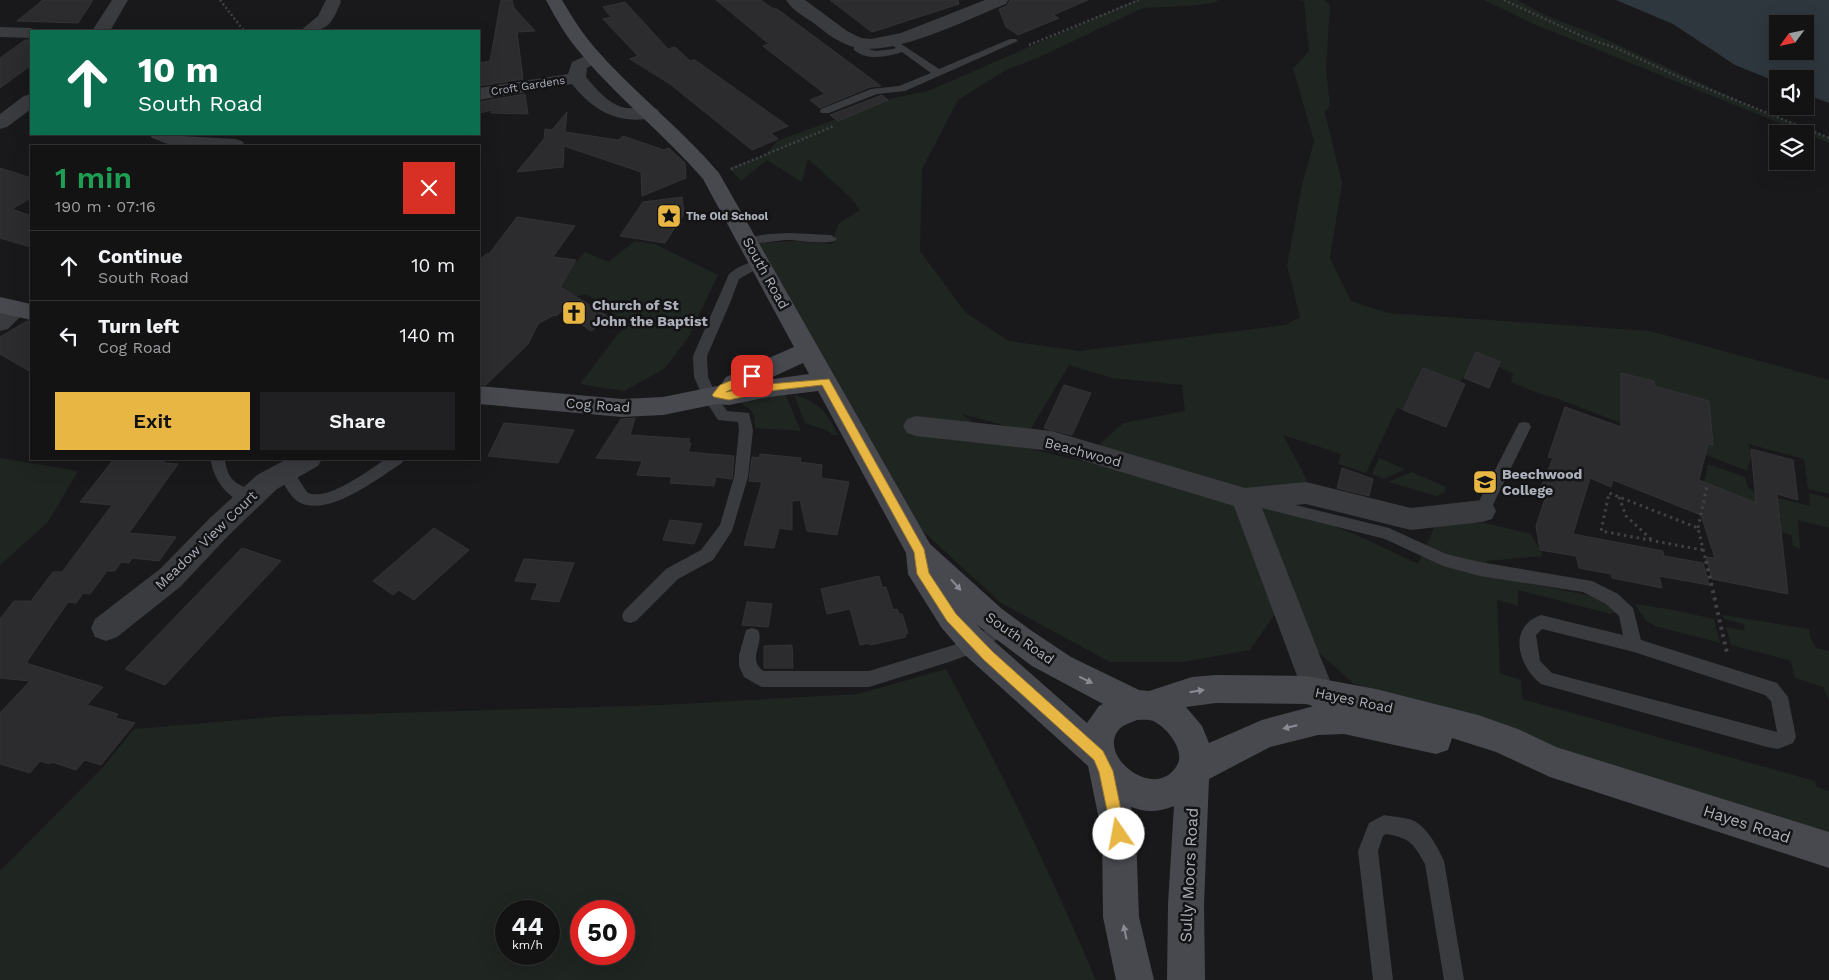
<!DOCTYPE html>
<html lang="en">
<head>
<meta charset="utf-8">
<style>
	body { margin:0; font-family:"Work Sans",sans-serif; background:#202022; color:#f1f3f6; height:100vh; display:flex; flex-direction:column; font-size:19px; white-space:nowrap }
	* { box-sizing:border-box; margin:0 }
	p { font-size:16px; color:#9d9ea0 }
	.icon { flex:none; width:28px; height:28px; fill:none; stroke:currentColor; stroke-width:2; stroke-linecap:round; stroke-linejoin:round }
	.map { position:relative; flex:1; overflow:hidden }
	.drawer { position:absolute; left:30px; top:145px; width:450px; height:315px; display:flex; flex-direction:column; background:#131314; border-radius:0px; box-shadow:0 5px 20px #0002,0 0 0 1px #323234 }
	.drawer>* { flex:none }
	.banner { position:absolute; left:30px; top:30px; width:450px; height:105px; border-radius:0px; box-shadow:0 5px 20px #0002,0 0 0 1px #323234; background:#0b6e4f; color:#fff; overflow:hidden }
	.needle { width:32px; rotate:237deg }
	.controls { position:absolute; left:1769px; top:15px; display:grid; gap:10px }
	.controls a { display:grid; place-items:center; width:45px; height:45px; border-radius:0px; background:#131314; box-shadow:0 5px 20px #0002,0 0 0 1px #323234; font-size:25px }
	.speed { position:absolute; left:495px; top:900px; display:flex; gap:10px; font-size:25px; font-weight:700; text-align:center }
	.speed>* { display:grid; place-content:center; width:65px; height:65px; border-radius:50%; background:#131314; box-shadow:0 5px 20px #0002,0 0 0 1px #323234; line-height:1 }
	.speed small { font-size:12px; font-weight:400 }
	.speed .limit { border:8px solid #d22; background:#fff; color:#111 }
	.pin { position:absolute; display:grid; place-items:center; width:42px; height:42px; color:#fff; margin:-21px; border-radius:10px; box-shadow:0 2px 8px #0006 }
	.me { position:absolute; width:55px; margin:-28px; rotate:348deg; stroke-linejoin:round; filter:drop-shadow(0 0 4px #0008) }
	.turn { display:flex; align-items:center; gap:18px; height:105px; padding:0 25px; font-size:22px }
	.turn .icon { width:65px; height:65px; stroke-width:2.5 }
	.turn b { display:block; font-size:35px; line-height:42px }
	.round { display:grid; place-items:center; flex:none; width:52px; height:52px; border-radius:0px; background:#202022 }
	.summary { display:flex; align-items:center; justify-content:space-between; height:85px; padding:0 25px }
	h1 { font-size:30px; font-weight:600; line-height:38px; color:#1e9e55 }
	.cta { display:flex; gap:10px; margin-top:auto; padding:10px 25px }
	.cta a { flex:1; height:58px; border-radius:0px; background:#e8b643; color:#111; font-size:20px; font-weight:600; line-height:58px; text-align:center }
	.cta a+a { background:#202022; color:#f1f3f6 }
	ul { padding:0; list-style:none }
	li { display:flex; align-items:center; gap:15px; height:70px; padding:0 25px; border-top:1px solid #323234 }
	li div { flex:1 }
	li b { display:block; font-size:19px }
	li em { font-style:normal }
	.map>svg:first-child { display:block }
	.green { fill:#1f2520; fill-rule:evenodd }
	.water { fill:#2f373e; fill-rule:evenodd }
	.building { fill:#2c2c2f; stroke:#333336 }
	.lines { fill:none; stroke-linecap:round; stroke-linejoin:round }
	.path-far2 { stroke:#404146; stroke-width:2.5; stroke-dasharray:2 2.5; stroke-linecap:butt }
	.path-far1 { stroke:#404146; stroke-width:3; stroke-dasharray:2.5 4; stroke-linecap:butt }
	.path { stroke:#404146; stroke-width:4; stroke-dasharray:3 4.5; stroke-linecap:butt }
	.lane { fill:#3a3b3f; fill-rule:evenodd }
	.street { fill:#3a3b3f; fill-rule:evenodd }
	.secondary { fill:#48494f; fill-rule:evenodd }
	.oneway { fill:#898c95 }
	.route { fill:#e8b643; stroke:#97762c }
	.labels { text-anchor:middle; dominant-baseline:central; stroke-width:5; stroke-linejoin:round; paint-order:stroke }
	.far-street-label { font-size:11px; fill:#acb0ba; stroke:#141416 }
	.far-poi-label { font-size:11px; font-weight:bold; fill:#acb0ba; stroke:#141416; text-anchor:start }
	.street-label { font-size:14px; fill:#acb0ba; stroke:#141416 }
	.poi-label { font-size:14px; font-weight:bold; fill:#acb0ba; stroke:#141416; text-anchor:start }
	.near-street-label { font-size:16px; fill:#acb0ba; stroke:#141416 }
</style>
</head>
<body>
<div class="map">
<svg width="1829" height="980" viewBox="0 0 1829 980">
	<rect width="100%" height="100%" fill="#19191b"/>
	<g class="green">
		<path d="M1136 0H1219L1213 3 1189 6 1143 8 1037 58 1006 70 958 100 922 169 920 251 966 313 1009 341 1079 351 1285 325 1300 317 1287 265 1302 185 1314 141 1293 69 1309 51 1304 1 1297 0H1325L1330 5 1326 70 1330 105 1325 113 1342 183 1330 258 1351 301 1388 313 1650 331 1829 380V494L1808 489 1804 459 1748 444 1752 454 1747 471 1681 445 1693 440 1713 445 1709 401 1677 392 1654 402 1653 381 1621 373V415L1655 424V436L1553 397C1539 395 1525 387 1511 382L1513 373 1497 367 1499 361 1480 354 1460 382 1423 368 1403 410 1397 408 1366 473 1338 464 1341 454 1283 435 1307 480 1282 505 1361 537 1418 564 1436 523H1485L1531 534 1543 556 1487 561 1483 574 1597 597 1610 603 1614 612 1611 614 1518 590V606L1497 600 1500 673 1521 680 1522 699 1815 781 1817 787 1829 791V834L1594 763 1461 716 1353 683 1275 614 1250 650 1183 662H1110L1001 603 913 522 848 400 759 243 793 241 832 244 838 224 860 210 850 197 808 159 802 182 767 160 741 181 729 168 765 155 777 141 893 98 928 91ZM1069 365 1112 378 1182 385 1185 411 1123 423 1081 461 999 441 962 414 1029 432Z"/>
		<polygon points="1484,0 1517,0 1545,15 1599,36 1748,105 1829,137 1829,143 1536,25"/>
		<polygon points="635,241 655,244 718,275 688,338 664,369 624,391 580,384 618,334 629,326 587,294 575,297 545,296 585,252 608,262"/>
		<path d="M785 394 801 431 755 428C755 415 754 410 741 404V398Z"/>
		<path d="M794 395C819 402 827 412 838 435H833L830 432 805 423Z"/>
		<polygon points="0,458 78,471 48,522 0,565"/>
		<polygon points="1379,458 1405,469 1384,479 1372,474"/>
		<polygon points="1708,464 1745,477 1748,487 1754,492 1810,506 1809,493 1829,498 1829,528 1798,520 1800,549 1793,546 1791,535 1781,532 1780,520 1782,521 1782,519 1729,498 1729,492 1704,482"/>
		<polygon points="1412,472 1446,487 1444,493 1436,496 1388,482"/>
		<polygon points="1635,604 1674,610 1714,619 1720,643 1655,626 1646,621"/>
		<polygon points="1723,615 1809,629 1810,636 1816,648 1829,651 1829,701 1823,687 1795,678 1791,661 1731,645 1726,627 1745,631 1743,624 1724,619"/>
		<path d="M946 669C1001 770 1051 874 1096 980H0V871L103 767 134 729 286 716 661 705 858 694ZM506 911H549V954H506ZM581 911H624V954H581Z"/>
	</g>
	<path class="water" d="M1616 0H1829V103L1805 94V79H1778L1777 82 1735 65 1673 24ZM1778 24H1805V51H1778Z"/>
	<g class="building">
		<polygon points="43,0 93,0 78,23 17,21"/>
		<polygon points="501,0 512,0 514,8 535,31 517,32 523,79 479,86 479,63 490,61"/>
		<polygon points="716,0 761,0 772,8 777,9 881,86 870,87 820,108 810,100 825,94 763,46 769,44"/>
		<polygon points="830,0 958,0 959,4 872,32"/>
		<polygon points="1010,0 1088,0 1053,15 1059,18 1018,35 1006,27 999,9 1007,6"/>
		<polygon points="625,2 668,49 675,47 690,61 695,60 788,126 771,133 778,139 752,150 670,84 630,59 638,56 603,19 611,17 603,7"/>
		<polygon points="25,40 31,40 31,65 0,88 0,58"/>
		<polygon points="525,94 528,114 491,113 493,110 479,113 479,102"/>
		<polygon points="882,95 888,100 838,121 830,115"/>
		<polygon points="567,112 565,132 618,140 623,136 664,150 669,148 685,163 686,178 642,196 641,172 564,146 563,167 517,172 544,139 545,129 552,130"/>
		<polygon points="0,168 31,178 31,198 12,209 31,216 31,247 0,238"/>
		<polygon points="682,197 684,214 665,243 620,236 643,202"/>
		<polygon points="517,217 575,226 553,257 576,260 560,287 611,318 591,331 562,311 556,316 554,315 538,324 528,344 486,385 479,384 479,261 486,254 489,254"/>
		<polygon points="27,321 31,322 31,372 0,354 0,337"/>
		<polygon points="1476,352 1500,362 1489,388 1464,378"/>
		<polygon points="1423,368 1465,384 1446,427 1403,410"/>
		<polygon points="1621,373 1654,381 1654,386 1709,401 1713,445 1708,444 1699,480 1756,503 1751,449 1793,460 1798,500 1777,494 1788,594 1712,579 1706,557 1715,558 1701,515 1613,480 1611,487 1590,478 1573,534 1663,551 1664,556 1703,563 1709,585 1659,576 1662,588 1612,578 1611,574 1579,568 1576,556 1540,550 1536,526 1548,490 1541,487 1553,458 1548,457 1565,407 1621,427"/>
		<polygon points="1064,385 1091,393 1072,435 1044,428"/>
		<polygon points="635,418 630,435 690,439 688,443 691,443 688,452 734,456 732,479 716,477 714,486 670,483 672,477 637,475 642,461 596,458 621,419"/>
		<polygon points="504,423 537,426 574,430 558,463 488,456"/>
		<polygon points="760,454 801,458 800,462 822,465 821,478 849,482 837,535 807,531 800,500 792,501 792,530 779,528 774,548 744,545 762,482 749,481 752,457 759,458"/>
		<polygon points="114,459 166,459 163,463 178,464 129,533 176,537 159,561 132,558 129,563 121,562 115,571 107,571 90,594 83,593 76,603 68,602 26,663 103,687 87,705 118,714 115,718 135,723 101,765 85,760 76,770 52,762 50,764 40,761 30,773 0,764 0,713 30,681 0,678 0,619 14,601 31,601 53,572 62,572 112,505 80,502"/>
		<polygon points="1342,468 1373,479 1369,496 1337,488"/>
		<polygon points="670,520 702,524 694,544 663,540"/>
		<polygon points="434,528 469,550 414,600 399,590 393,595 373,581"/>
		<polygon points="242,548 281,561 165,685 125,669"/>
		<polygon points="524,559 574,563 559,602 531,599 538,583 515,581"/>
		<polygon points="879,576 882,587 886,587 893,610 897,609 899,614 902,614 908,633 905,634 906,637 870,645 869,643 860,645 850,609 827,614 821,589"/>
		<polygon points="747,602 772,604 768,627 742,625"/>
		<polygon points="792,645 793,668 764,668 764,646"/>
	</g>
	<g class="lines">
		<g class="path-far2">
			<polyline points="220,0 244,31"/>
			<polyline points="1504,0 1586,38 1616,48 1681,78 1829,138"/>
			<polyline points="1029,45 1139,0"/>
			<polyline points="731,169 834,126"/>
		</g>
		<g class="path-far1">
			<polyline points="1619,497 1626,516 1652,540"/>
			<polyline points="1698,528 1707,486"/>
			<polyline points="1703,550 1601,531 1609,493 1698,528 1706,562"/>
		</g>
		<polyline class="path" points="1706,561 1727,653"/>
		<g class="lane">
			<path d="M892 38 939 69 1010 39H1016L1018 41 905 91 877 94 829 113H821L820 111 821 109 871 89 899 86 931 73 902 52C887 57 867 61 854 50V44L859 41 864 44V48L876 51 893 49 896 48 887 41Z"/>
			<path d="M789 233 831 235 837 239C831 246 798 240 787 240 777 240 747 247 742 241L744 238 769 234Z"/>
			<polygon points="760,258 766,262 764,265 739,279 730,303 707,356 708,377 716,395 727,411 749,413 753,430 748,477 732,531 713,560 678,579 636,621 630,623 624,621 622,616 624,611 666,569 701,550 720,525 734,477 739,430 738,422 718,420 703,397 694,377 693,356 729,274 737,268"/>
			<polygon points="1524,422 1529,423 1531,427 1490,511 1487,515 1482,517 1477,515 1474,511 1517,427 1519,423"/>
			<path d="M211 459H225C228 491 249 482 258 498L255 502C234 509 211 478 211 459Z"/>
			<path d="M386 459H404L402 463C378 478 326 520 297 501 289 495 282 481 278 472L280 468C294 464 300 484 308 493 330 501 368 470 386 459Z"/>
			<path d="M1259 496 1389 528 1446 554 1480 562 1592 581 1618 594 1633 608 1641 640 1777 683 1788 697 1796 737 1793 743 1778 749 1767 747 1541 684C1518 666 1507 627 1541 615L1623 635 1619 616 1606 604 1583 592 1480 576 1443 566 1385 539 1254 506 1251 502 1254 498ZM1542 629 1634 652 1765 695 1771 701 1777 732 1552 673 1540 661 1536 635Z"/>
			<path d="M1001 620 1007 622 1009 627 1007 632 982 650 949 662 869 687H762L756 684 744 677 739 666V655L746 630 752 628 758 630C765 644 746 660 764 671H869L970 640Z"/>
			<path d="M1384 815C1394 817 1407 817 1416 822 1429 830 1438 848 1444 861L1464 980H1444L1425 864C1413 843 1410 838 1386 834L1383 836 1378 851 1393 980H1373L1358 851 1369 823Z"/>
		</g>
		<g class="street">
			<polygon points="112,0 128,0 110,31 92,31"/>
			<path d="M326 0H340L341 2C330 27 328 31 300 31L318 16Z"/>
			<path d="M786 0H805L847 31 861 38 871 39 901 33 985 0H1008L1006 4C968 19 898 55 858 48 842 45 827 34 815 24 805 17 792 10 786 0Z"/>
			<polygon points="0,27 31,28 39,31 31,31 31,38 0,37"/>
			<path d="M592 53 598 54 601 58 598 62 587 68 586 77C597 90 611 107 628 108 638 109 647 107 657 109L660 113 657 117C621 126 594 112 572 84L479 100V88L568 74 572 62Z"/>
			<polygon points="31,94 31,109 7,127 0,129 0,114 24,96"/>
			<polygon points="149,134 176,134 183,136 235,139 242,141 245,145 173,146 152,138"/>
			<polygon points="15,302 23,304 27,310 8,329 0,331 0,310 7,304"/>
			<polygon points="916,416 1052,431 1245,488 1306,482 1411,508 1482,500 1492,503 1496,511 1492,519 1482,522 1411,530 1306,504 1262,508 1320,656 1331,683 1347,710 1342,720 1331,725 1320,720 1303,692 1234,506 1052,451 916,436 907,433 903,426 907,419"/>
			<polygon points="287,459 322,459 318,466 277,489 230,534 180,587 117,637 106,641 95,637 91,628 95,619 160,569 210,518 257,475"/>
		</g>
		<g class="secondary">
			<path d="M546 0H562C572 17 582 33 595 48 633 92 681 128 719 173L930 544 1002 609 1029 629 1071 657 1139 690 1149 691 1192 677 1216 675 1306 676 1376 689 1478 715 1518 729 1556 747 1829 832V868L1550 777 1496 752 1452 738 1448 750 1436 754 1344 734 1318 735 1270 747 1209 779 1204 904 1205 980H1167L1168 904 1174 806C1158 812 1147 813 1131 807L1136 834 1139 917 1154 980H1116L1103 917 1102 834 1088 766 965 655 941 627 908 574 906 553 818 391 769 397 729 405 717 404 663 415 622 417 479 404V386L622 399 663 397 717 386H724L722 383 726 377 794 347 703 179C665 135 619 99 582 55 567 38 556 19 546 0ZM803 363 809 374 766 380ZM976 624 1032 666 1103 704 1099 706 1087 723 987 635ZM1216 703 1306 704 1314 706 1262 720 1209 743 1202 726 1186 707ZM1137 720C1143 720 1150 719 1155 722 1168 729 1187 752 1176 767 1152 803 1091 750 1123 726 1127 724 1132 722 1137 720Z"/>
			<polygon points="0,297 31,304 31,320 0,313"/>
		</g>
	</g>
	<defs><path id="oneway-solid" d="M-6-.8H1V-3.2L6.5 0L1 3.2V.8H-6Z" transform="scale(1.25)"/></defs>
	<g class="oneway">
		<use href="#oneway-solid" transform="translate(956 585) rotate(48)"/>
		<use href="#oneway-solid" transform="translate(1086 680) rotate(26)"/>
		<use href="#oneway-solid" transform="translate(1197 691) rotate(-9)"/>
		<use href="#oneway-solid" transform="translate(1290 727) rotate(167)"/>
		<use href="#oneway-solid" transform="translate(1125 932) rotate(-102)"/>
	</g>
	<polygon class="route" points="752,372 756,373 757,376 756,378 726,392 769,384 829,379 924,549 929,573 956,614 993,652 1103,751 1113,771 1126,834 1124,839 1119,841 1114,839 1112,834 1099,772 1094,760 984,660 947,621 917,574 914,552 822,385 769,391 729,400 714,397 712,395 720,385"/>
	<defs>
		<symbol id="sight-square" viewBox="-11 -11 22 22"><rect x="-9" y="-9" width="18" height="18" rx="4" fill="#e8b643" stroke="#141416"/><path d="M0-6L1.8-2.2L6-1.7L2.9 1.2L3.7 5.4L0 3.3L-3.7 5.4L-2.9 1.2L-6-1.7L-1.8-2.2Z" fill="#111"/></symbol>
		<symbol id="church-square" viewBox="-11 -11 22 22"><rect x="-9" y="-9" width="18" height="18" rx="4" fill="#e8b643" stroke="#141416"/><path d="M-1.2-6h2.4v3.5h3.3v2.4h-3.3V6h-2.4V-.1h-3.3v-2.4h3.3Z" fill="#111"/></symbol>
		<symbol id="university-square" viewBox="-11 -11 22 22"><rect x="-9" y="-9" width="18" height="18" rx="4" fill="#e8b643" stroke="#141416"/><path d="M0-5L7-2L0 1L-7-2ZM-4 1L0 2.5L4 1V4Q0 6-4 4Z" fill="#111"/></symbol>
	</defs>
	<g fill-rule="evenodd">
		<use href="#sight-square" x="655" y="202" width="28" height="28"/>
		<use href="#church-square" x="560" y="299" width="28" height="28"/>
		<use href="#university-square" x="1471" y="468" width="28" height="28"/>
	</g>
	<g class="labels">
		<g class="far-street-label">
			<text transform="translate(528 86) rotate(-9)">Croft Gardens</text>
		</g>
		<g class="far-poi-label">
			<text x="686" y="216">The Old School</text>
		</g>
		<g class="street-label">
			<text transform="translate(766 273) rotate(61)">South Road</text>
			<text transform="translate(598 405) rotate(4)">Cog Road</text>
			<text transform="translate(1083 452) rotate(15)">Beachwood</text>
			<text transform="translate(206 540) rotate(-44)">Meadow View Court</text>
			<text transform="translate(1020 638) rotate(35)">South Road</text>
			<text transform="translate(1354 700) rotate(12)">Hayes Road</text>
		</g>
		<g class="poi-label">
			<text x="592" y="305">Church of St<tspan x="592" dy="16">John the Baptist</tspan></text>
			<text x="1502" y="474">Beechwood<tspan x="1502" dy="16">College</tspan></text>
		</g>
		<g class="near-street-label">
			<text transform="translate(1747 824) rotate(18)">Hayes Road</text>
			<text transform="translate(1189 875) rotate(-87)">Sully Moors Road</text>
		</g>
	</g>
</svg>
<div class="controls">
<a><svg class="needle" viewBox="-14 -14 28 28"><path d="M0-13l5 13h-10z" fill="#e53935"/><path d="M0 13l5-13h-10z" fill="#9d9ea0"/></svg></a>
<a><svg class="icon" aria-label="sound" viewBox="0 0 24 24"><path d="M4 9h4l5-4v14l-5-4H4zM17 9q2 3 0 6"/></svg></a>
<a><svg class="icon" aria-label="layers" viewBox="0 0 24 24"><path d="M12 4l9 5-9 5-9-5zM3 14l9 5 9-5"/></svg></a>
</div>
<div class="speed"><div>44<small>km/h</small></div><div class="limit">50</div></div>
<div class="pin" style="left:752px;top:376px;background:#d93025"><svg class="icon" aria-label="arrive" viewBox="0 0 24 24"><path d="M6 21V4h12l-3 4 3 4H6"/></svg></div>
<svg class="me" style="left:1119px;top:834px" viewBox="-20 -20 40 40"><circle r="19" fill="#fff"/><path d="M0-13L10 11 0 6-10 11z" fill="#e8b643"/></svg>
<div class="banner">
<div class="turn"><svg class="icon" aria-label="ahead" viewBox="0 0 24 24"><path d="M12 20V5M6 11l6-6 6 6"/></svg><div><b>10 m</b>South Road</div></div>
</div>
<section class="drawer">
<div class="summary"><div><h1>1 min</h1><p>190 m · 07:16</p></div><a class="round" style="background:#d93025;color:#fff"><svg class="icon" aria-label="close" viewBox="0 0 24 24"><path d="M6 6l12 12M18 6L6 18"/></svg></a></div>
<ul>
<li><svg class="icon" aria-label="ahead" viewBox="0 0 24 24"><path d="M12 20V5M6 11l6-6 6 6"/></svg><div><b>Continue</b><p>South Road</p></div><em>10 m</em></li>
<li><svg class="icon" aria-label="left" viewBox="0 0 24 24"><path d="M17 20v-9H6M10 6l-5 5 5 5"/></svg><div><b>Turn left</b><p>Cog Road</p></div><em>140 m</em></li>
</ul>
<div class="cta"><a>Exit</a><a>Share</a></div>
</section>
</div>
</body>
</html>
